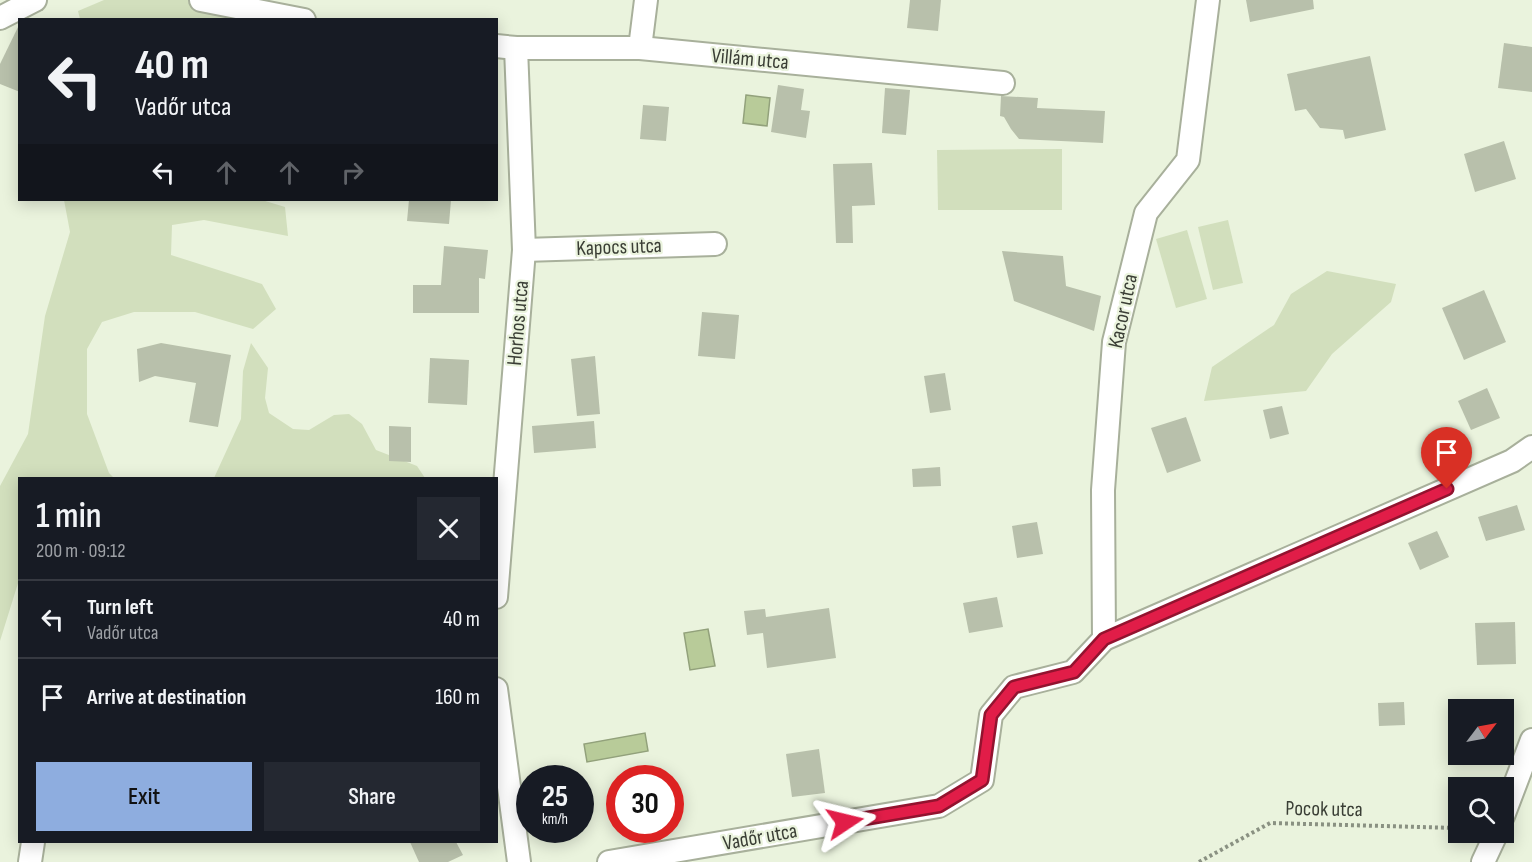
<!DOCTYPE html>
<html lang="en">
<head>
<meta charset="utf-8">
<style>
	body { margin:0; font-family:"Sofia Sans Condensed",sans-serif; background:#242831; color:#f1f3f6; height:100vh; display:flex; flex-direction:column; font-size:22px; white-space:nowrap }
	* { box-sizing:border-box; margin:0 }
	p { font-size:20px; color:#9ea1a6 }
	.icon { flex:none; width:33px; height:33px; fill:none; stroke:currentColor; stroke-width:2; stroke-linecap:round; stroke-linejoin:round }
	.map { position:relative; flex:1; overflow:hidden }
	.side { position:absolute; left:18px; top:477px; width:480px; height:366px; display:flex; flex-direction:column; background:#171b24; border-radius:0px; box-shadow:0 3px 15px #0003 }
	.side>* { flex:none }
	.banner { position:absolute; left:18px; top:18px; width:480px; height:183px; border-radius:0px; box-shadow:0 3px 15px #0003; background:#171b24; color:#f1f3f6; overflow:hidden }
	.needle { width:39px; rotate:58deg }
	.fabs { position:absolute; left:1448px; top:699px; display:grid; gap:12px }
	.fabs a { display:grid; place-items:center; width:66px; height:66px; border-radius:0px; background:#171b24; box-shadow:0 3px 15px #0003; font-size:30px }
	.speed { position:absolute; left:516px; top:765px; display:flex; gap:12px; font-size:30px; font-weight:700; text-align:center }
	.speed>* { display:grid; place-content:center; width:78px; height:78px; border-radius:50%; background:#171b24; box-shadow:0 3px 15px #0003; line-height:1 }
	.speed small { font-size:15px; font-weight:400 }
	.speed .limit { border:9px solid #d22; background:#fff; color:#111 }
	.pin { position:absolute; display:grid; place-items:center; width:51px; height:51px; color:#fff; margin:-62px -26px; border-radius:50% 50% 50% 0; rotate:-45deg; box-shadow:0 0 6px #0007 }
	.pin .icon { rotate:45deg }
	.me { position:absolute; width:66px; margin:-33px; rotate:80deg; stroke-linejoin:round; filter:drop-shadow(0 0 4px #0008) }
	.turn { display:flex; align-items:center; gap:21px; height:126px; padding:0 18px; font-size:27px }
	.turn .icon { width:78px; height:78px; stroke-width:2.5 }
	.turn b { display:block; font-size:42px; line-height:51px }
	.lanes { display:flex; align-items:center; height:57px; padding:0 18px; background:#0003; justify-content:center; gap:30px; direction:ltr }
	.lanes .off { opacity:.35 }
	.round { display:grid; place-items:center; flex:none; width:63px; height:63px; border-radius:0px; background:#242831 }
	.headline { display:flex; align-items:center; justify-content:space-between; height:102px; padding:0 18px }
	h1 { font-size:36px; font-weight:600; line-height:45px }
	.primary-button { display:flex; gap:12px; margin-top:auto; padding:12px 18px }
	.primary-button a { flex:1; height:69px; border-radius:0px; background:#8eaddf; color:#111; font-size:24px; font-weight:600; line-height:69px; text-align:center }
	.primary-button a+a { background:#242831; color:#f1f3f6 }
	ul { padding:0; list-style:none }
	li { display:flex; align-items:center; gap:18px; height:78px; padding:0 18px; border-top:2px solid #363941 }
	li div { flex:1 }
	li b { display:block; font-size:22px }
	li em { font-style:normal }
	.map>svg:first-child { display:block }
	.green { fill:#d2dfbd }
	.water { fill:#b8cb99; stroke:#92a17b; stroke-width:1.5 }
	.building { fill:#b8c0ab }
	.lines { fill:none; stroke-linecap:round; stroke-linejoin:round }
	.minor-casing { stroke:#a8b09b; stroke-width:26 }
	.path { stroke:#8a9182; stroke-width:4; stroke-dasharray:3 3; stroke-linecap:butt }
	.minor { stroke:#fff; stroke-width:22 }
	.route-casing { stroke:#92132f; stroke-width:15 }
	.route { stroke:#e11d48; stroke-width:10 }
	.labels { text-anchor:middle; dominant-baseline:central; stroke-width:4.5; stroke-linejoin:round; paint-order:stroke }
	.street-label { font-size:21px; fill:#3a3e35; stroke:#eaf3dd }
</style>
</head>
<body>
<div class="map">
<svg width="1532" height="862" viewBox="0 0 1532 862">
	<rect width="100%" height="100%" fill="#eaf3dd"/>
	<g class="green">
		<polygon points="104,0 264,0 242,19 80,19 78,11"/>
		<polygon points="1062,149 1062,210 938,210 937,150"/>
		<polygon points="64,200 262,200 285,207 288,236 204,220 172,225 171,255 262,284 276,309 253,329 195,312 134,312 102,322 87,349 87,414 109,473 114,478 20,478 19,580 0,641 0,486 28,434 45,316 70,232"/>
		<polygon points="1228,220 1243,283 1213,290 1198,227"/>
		<polygon points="1187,230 1207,299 1176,308 1156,239"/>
		<polygon points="1327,271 1396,284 1391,302 1332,354 1306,391 1204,401 1212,367 1274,325 1291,294"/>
		<polygon points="251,343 268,368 265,398 269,413 293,429 309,430 334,415 349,414 362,424 376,450 417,466 425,478 214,478 241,419 243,371"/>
	</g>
	<g class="water">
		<polygon points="746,95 770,98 767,126 743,123"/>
		<polygon points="708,629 715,666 690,670 684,633"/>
		<polygon points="645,733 648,751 587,762 584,744"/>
	</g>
	<g class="building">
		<polygon points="910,0 941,0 938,31 907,28"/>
		<polygon points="1246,0 1313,0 1314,9 1250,22"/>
		<polygon points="20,23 20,92 0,84 0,64"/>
		<polygon points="1504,43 1532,47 1532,92 1498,88"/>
		<polygon points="1370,56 1386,130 1345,139 1343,130 1320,128 1306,109 1295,111 1287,74"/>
		<polygon points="778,85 804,89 801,110 810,111 806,138 771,132"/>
		<polygon points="885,88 910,90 906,135 882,133"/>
		<polygon points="1001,96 1038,98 1037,108 1105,111 1103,143 1019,139 1011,129 1004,117 1000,116"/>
		<polygon points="643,105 669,107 666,141 640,139"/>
		<polygon points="1504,141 1516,179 1475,192 1464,154"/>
		<polygon points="872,163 875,205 852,206 853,243 836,243 833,164"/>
		<polygon points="409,200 451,200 449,224 407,221"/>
		<polygon points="444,246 488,250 485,279 479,278 479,313 413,313 413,285 441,285"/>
		<polygon points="1002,251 1063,256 1066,286 1101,296 1094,331 1014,301"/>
		<polygon points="1484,290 1506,342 1464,360 1442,308"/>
		<polygon points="702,312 739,315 735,359 698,356"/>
		<polygon points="161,343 231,355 218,427 189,422 196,383 155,376 139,382 137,349"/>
		<polygon points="595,356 600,414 577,416 571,359"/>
		<polygon points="430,358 469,360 467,405 428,403"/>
		<polygon points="945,373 951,410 930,413 924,376"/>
		<polygon points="1487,388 1500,418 1471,430 1458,401"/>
		<polygon points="1282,406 1289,434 1270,439 1263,410"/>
		<polygon points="1186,417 1201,461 1167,473 1151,428"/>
		<polygon points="594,421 596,448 534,453 532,426"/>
		<polygon points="389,426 411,427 411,462 389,461"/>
		<polygon points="940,467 941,486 913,487 912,469"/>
		<polygon points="1517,505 1525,530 1486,541 1478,517"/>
		<polygon points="1037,522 1043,554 1017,558 1012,526"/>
		<polygon points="1437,531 1449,557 1420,570 1408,543"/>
		<polygon points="997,597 1003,627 969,633 963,603"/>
		<polygon points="829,608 836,658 767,668 763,633 747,635 744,611 765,609 766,617"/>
		<polygon points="1515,622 1516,664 1477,665 1475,623"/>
		<polygon points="1404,702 1405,725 1379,726 1378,703"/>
		<polygon points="819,749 825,793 792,797 786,754"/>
		<polygon points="410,842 456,842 463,855 448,862 419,862"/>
	</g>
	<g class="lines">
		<defs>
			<g id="minor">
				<polyline points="201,0 304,20"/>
				<polyline points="0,18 35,0"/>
				<polyline points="496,46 516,48 640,48 1003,83"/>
				<polyline points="640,48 646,0"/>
				<polyline points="524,250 715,244"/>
				<polyline points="496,597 524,250 516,48"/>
				<polyline points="1104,639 1103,490 1114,342 1146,213 1188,160 1208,0"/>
				<polyline points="496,689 519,862"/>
				<polyline points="1503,816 1532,740"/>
				<polyline points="30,862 33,842"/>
				<polyline points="609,862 939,806 982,780 991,715 1014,687 1073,672 1104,639 1512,461 1532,447"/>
				<polyline points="1483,862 1497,832"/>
			</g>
		</defs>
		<use href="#minor" class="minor-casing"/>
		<polyline class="path" points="1199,862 1270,823 1458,828"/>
		<use href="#minor" class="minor"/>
	</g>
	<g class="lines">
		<defs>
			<polyline id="route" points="845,822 939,806 982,780 991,715 1014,687 1074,672 1104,639 1447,489"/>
		</defs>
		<use href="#route" class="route-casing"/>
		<use href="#route" class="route"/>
	</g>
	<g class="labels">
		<g class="street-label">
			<text transform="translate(750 59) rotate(5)">Villám utca</text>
			<text transform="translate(619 247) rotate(-2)">Kapocs utca</text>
			<text transform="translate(1123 311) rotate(-78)">Kacor utca</text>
			<text transform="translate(518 323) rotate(-85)">Horhos utca</text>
			<text transform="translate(1324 809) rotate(1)">Pocok utca</text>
			<text transform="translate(760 837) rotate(-10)">Vadőr utca</text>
		</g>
	</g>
</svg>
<div class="fabs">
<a><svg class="needle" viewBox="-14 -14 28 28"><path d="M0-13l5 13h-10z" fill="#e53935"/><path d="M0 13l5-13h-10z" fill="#9ea1a6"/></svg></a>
<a><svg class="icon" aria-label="search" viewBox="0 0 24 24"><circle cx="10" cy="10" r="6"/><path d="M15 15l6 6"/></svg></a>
</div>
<div class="speed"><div>25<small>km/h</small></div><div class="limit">30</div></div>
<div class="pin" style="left:1447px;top:489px;background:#d93025"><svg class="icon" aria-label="arrive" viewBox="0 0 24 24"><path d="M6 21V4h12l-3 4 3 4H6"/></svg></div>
<svg class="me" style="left:845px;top:822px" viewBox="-20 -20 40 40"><path d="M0-17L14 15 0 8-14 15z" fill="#e11d48" stroke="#fff" stroke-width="4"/></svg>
<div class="banner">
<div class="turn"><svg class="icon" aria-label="left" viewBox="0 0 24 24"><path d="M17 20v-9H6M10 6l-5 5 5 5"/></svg><div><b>40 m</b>Vadőr utca</div></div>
<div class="lanes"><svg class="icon" aria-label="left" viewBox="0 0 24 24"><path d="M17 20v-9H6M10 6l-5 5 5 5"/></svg><svg class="icon off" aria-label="ahead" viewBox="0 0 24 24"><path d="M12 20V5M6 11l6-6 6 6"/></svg><svg class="icon off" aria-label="ahead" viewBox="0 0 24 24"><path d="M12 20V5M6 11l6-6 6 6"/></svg><svg class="icon off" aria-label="right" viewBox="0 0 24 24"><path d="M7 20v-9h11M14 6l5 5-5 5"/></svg></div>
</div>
<section class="side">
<div class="headline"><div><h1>1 min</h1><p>200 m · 09:12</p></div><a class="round"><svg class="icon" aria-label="close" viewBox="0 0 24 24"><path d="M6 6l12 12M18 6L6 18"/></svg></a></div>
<ul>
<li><svg class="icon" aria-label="left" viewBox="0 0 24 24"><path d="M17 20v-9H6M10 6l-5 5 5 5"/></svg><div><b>Turn left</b><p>Vadőr utca</p></div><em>40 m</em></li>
<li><svg class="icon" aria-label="arrive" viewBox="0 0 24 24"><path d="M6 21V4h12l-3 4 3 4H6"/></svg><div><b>Arrive at destination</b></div><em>160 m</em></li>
</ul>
<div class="primary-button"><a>Exit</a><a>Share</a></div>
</section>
</div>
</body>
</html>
